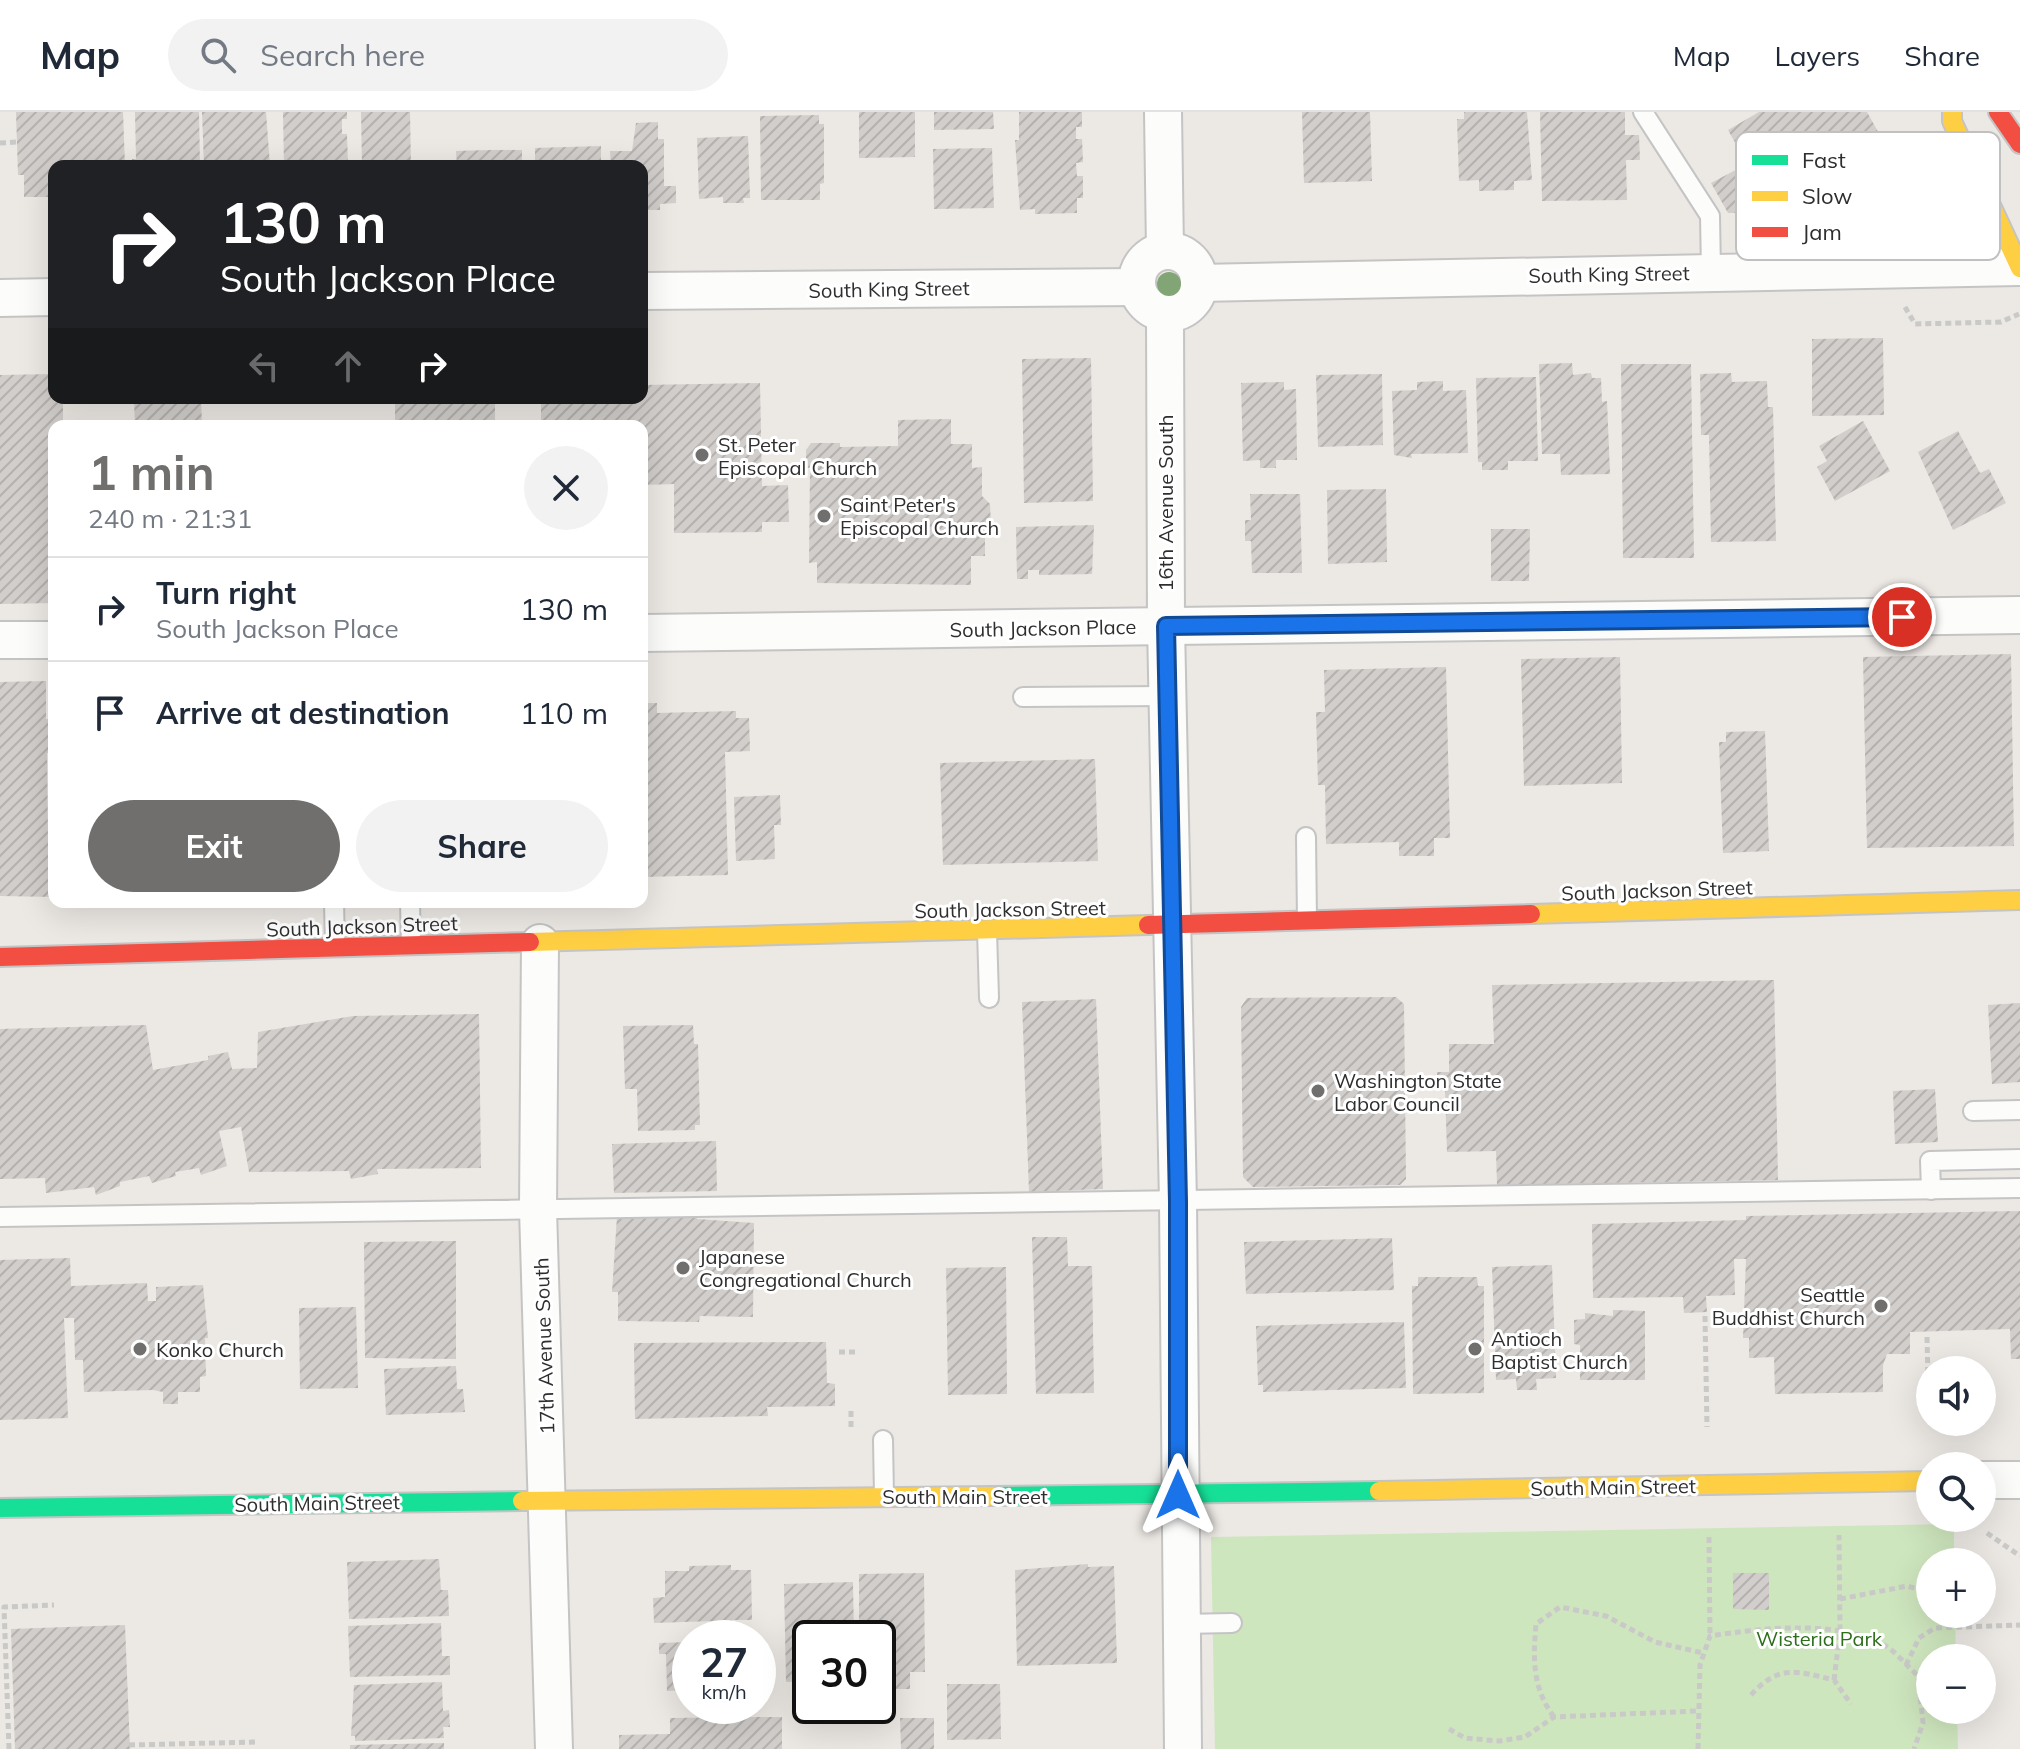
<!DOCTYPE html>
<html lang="en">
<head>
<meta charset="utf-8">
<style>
	body { margin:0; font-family:Mulish,sans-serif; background:#f2f2f3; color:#1f2937; height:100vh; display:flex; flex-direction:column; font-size:30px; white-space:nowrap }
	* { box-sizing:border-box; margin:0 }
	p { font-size:26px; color:#747a83 }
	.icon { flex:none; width:44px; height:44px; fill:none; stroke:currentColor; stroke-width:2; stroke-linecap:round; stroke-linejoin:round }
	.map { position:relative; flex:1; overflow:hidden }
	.drawer { position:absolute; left:48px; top:308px; width:600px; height:488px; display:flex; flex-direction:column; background:#fff; border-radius:16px; box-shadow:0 8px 32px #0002 }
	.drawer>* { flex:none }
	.top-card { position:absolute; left:48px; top:48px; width:600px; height:244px; border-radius:16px; box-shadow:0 8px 32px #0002; background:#202124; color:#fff; overflow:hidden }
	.controls { position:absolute; left:1916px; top:1244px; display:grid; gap:16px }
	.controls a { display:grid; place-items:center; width:80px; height:80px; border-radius:50%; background:#fff; box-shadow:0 8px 32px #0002; font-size:40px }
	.speed { position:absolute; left:672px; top:1508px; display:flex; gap:16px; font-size:40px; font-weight:700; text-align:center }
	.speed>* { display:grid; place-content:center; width:104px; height:104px; border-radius:50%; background:#fff; box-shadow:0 8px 32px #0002; line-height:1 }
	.speed small { font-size:20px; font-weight:400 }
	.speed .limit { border:4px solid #111; border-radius:12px; background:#fff; color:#111 }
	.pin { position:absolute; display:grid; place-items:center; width:68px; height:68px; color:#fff; margin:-34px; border:4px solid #fff; border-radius:50%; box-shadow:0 2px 8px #0007 }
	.me { position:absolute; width:88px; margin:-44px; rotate:0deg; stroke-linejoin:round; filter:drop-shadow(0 0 6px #0008) }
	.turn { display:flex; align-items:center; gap:28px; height:168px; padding:0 40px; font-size:36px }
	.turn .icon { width:104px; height:104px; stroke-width:2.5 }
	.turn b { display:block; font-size:56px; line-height:68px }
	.lanes { display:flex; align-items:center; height:76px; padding:0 40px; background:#0003; justify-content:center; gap:40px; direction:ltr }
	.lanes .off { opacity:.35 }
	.round { display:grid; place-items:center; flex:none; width:84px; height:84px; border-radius:42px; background:#f2f2f3 }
	.summary { display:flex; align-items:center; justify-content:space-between; height:136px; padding:0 40px }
	h1 { font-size:48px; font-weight:700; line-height:60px; color:#706f6e }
	.action { display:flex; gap:16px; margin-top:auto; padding:16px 40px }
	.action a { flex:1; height:92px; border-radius:48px; background:#706f6e; color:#fff; font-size:32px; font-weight:700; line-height:92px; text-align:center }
	.action a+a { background:#f2f2f3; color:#1f2937 }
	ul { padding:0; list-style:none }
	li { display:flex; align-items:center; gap:24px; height:104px; padding:0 40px; border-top:2px solid #e0e1e3 }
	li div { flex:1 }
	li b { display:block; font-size:30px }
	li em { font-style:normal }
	header { display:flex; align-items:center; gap:48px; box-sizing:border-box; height:112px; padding:0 40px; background:#fff; border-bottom:2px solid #e0e1e3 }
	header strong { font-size:38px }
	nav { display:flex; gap:44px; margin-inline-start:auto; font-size:28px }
	.search { width:560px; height:72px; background:#f2f2f3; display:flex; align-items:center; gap:20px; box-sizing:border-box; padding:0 28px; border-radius:44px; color:#747a83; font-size:30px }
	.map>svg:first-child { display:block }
	.park { fill:#cee6be }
	.building { fill:url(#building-hatch) }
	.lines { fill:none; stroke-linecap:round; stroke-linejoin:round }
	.lane-casing { stroke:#c5c4c5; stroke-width:22 }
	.street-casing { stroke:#c5c4c5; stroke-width:40 }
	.fast-casing { stroke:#c5c4c5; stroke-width:22 }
	.slow-casing { stroke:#c5c4c5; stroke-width:22 }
	.jam-casing { stroke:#c5c4c5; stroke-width:22 }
	.path { stroke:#c9c9c8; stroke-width:5; stroke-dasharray:6 4; stroke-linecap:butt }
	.lane { stroke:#fcfcfb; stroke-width:18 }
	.street { stroke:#fcfcfb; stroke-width:36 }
	.fast { stroke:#16e098; stroke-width:18 }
	.slow { stroke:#ffcf43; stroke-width:18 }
	.jam { stroke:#f24e42; stroke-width:18 }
	.tree { fill:#82a575 }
	.route-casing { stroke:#114b97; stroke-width:20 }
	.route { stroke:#1a73e8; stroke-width:14 }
	.poi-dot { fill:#706f6e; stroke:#fff; stroke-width:3 }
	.labels { text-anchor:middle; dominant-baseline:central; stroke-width:6; stroke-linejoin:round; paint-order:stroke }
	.street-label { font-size:20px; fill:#2e2e2e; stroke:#fff }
	.poi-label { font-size:20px; fill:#2e2e2e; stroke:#fff; text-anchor:start }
	.park-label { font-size:20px; fill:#2c6e1b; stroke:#fff }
	.key { fill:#fff; stroke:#c0c0c0; stroke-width:2 }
	.key-label { font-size:22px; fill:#2e2e2e }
</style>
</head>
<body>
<header>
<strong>Map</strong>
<div class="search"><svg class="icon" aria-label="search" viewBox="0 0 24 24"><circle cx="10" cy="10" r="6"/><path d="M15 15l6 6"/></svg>Search here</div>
<nav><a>Map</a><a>Layers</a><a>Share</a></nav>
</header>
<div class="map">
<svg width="2020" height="1637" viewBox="0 0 2020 1637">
	<defs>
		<pattern id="building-hatch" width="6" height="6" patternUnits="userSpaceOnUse" patternTransform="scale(2)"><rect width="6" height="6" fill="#d1cecb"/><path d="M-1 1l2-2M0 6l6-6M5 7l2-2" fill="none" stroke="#b4b1af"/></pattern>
	</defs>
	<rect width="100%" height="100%" fill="#ece8e4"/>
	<polygon class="park" points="1954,1412 1954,1450 1930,1450 1930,1502 1955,1502 1956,1546 1930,1546 1930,1598 1957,1598 1958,1637 1215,1637 1211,1425"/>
	<g class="building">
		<polygon points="16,0 123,0 125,54 54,54 54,85 24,85 24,63 18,63"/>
		<polygon points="135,0 199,0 200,54 132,54 132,47 136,47"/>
		<polygon points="202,0 266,0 270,54 204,54"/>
		<polygon points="283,0 347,0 347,7 342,7 342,22 347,22 348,54 284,54"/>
		<polygon points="361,0 410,0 411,54 362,54"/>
		<polygon points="859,0 915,0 915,45 859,46"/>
		<polygon points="934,0 993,0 994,17 934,18"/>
		<polygon points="1019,0 1082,0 1082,15 1076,15 1076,27 1082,27 1083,50 1076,51 1077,64 1083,64 1083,86 1077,86 1077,101 1035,102 1035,97 1020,98 1015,28 1019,28"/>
		<polygon points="1302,0 1370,0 1372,69 1304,71"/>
		<polygon points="1464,0 1527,0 1532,68 1514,69 1514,78 1479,79 1479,68 1459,69 1457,7 1464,7"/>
		<polygon points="1540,0 1625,0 1625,23 1639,23 1640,48 1626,48 1627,88 1542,89"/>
		<polygon points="1759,0 1867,0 1922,98 1728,101 1711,71 1747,52 1728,18"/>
		<polygon points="819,3 819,12 824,12 824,71 820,72 820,88 761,88 760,4"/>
		<polygon points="658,10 658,27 664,27 664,74 676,74 676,91 660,92 660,98 642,98 642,54 611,54 610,39 632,39 636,11"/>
		<polygon points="748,24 750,86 743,86 744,91 723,91 723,85 699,87 697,26"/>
		<polygon points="601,34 601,54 535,54 535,36"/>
		<polygon points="992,36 994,96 934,97 933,37"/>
		<polygon points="490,38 522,38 522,54 457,54 456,39"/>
		<polygon points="1883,226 1884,303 1812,304 1812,227"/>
		<polygon points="1091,246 1093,389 1024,391 1022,247"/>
		<polygon points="1572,251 1573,263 1591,261 1592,266 1601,266 1602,290 1607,289 1610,362 1561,363 1560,342 1542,342 1539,252"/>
		<polygon points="1621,252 1691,252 1694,446 1623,446"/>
		<polygon points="1731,261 1732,270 1767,269 1768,295 1773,295 1776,429 1711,430 1709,323 1701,323 1700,262"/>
		<polygon points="54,262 54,286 63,286 63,314 54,314 54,491 0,492 0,263"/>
		<polygon points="1382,262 1383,333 1318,335 1316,263"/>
		<polygon points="1536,265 1538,349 1508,349 1508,358 1482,358 1482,350 1478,350 1476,266"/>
		<polygon points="1443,269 1443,279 1466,278 1468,341 1411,342 1412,346 1394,343 1392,279 1417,278 1417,270"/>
		<polygon points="1284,270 1284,278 1296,277 1297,348 1276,348 1276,356 1260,356 1260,348 1243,349 1241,271"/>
		<polygon points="760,271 762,374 788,373 789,410 762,410 762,420 674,421 674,372 642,373 642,314 541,314 541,286 642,286 642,273"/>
		<polygon points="201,286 202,314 135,314 134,288"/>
		<rect x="395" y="286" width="100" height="28"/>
		<polygon points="951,307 951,332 972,332 972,356 982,355 982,384 990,392 991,414 985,424 985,444 971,444 971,473 817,471 817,450 809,451 810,356 806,356 806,338 811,331 840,331 840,335 898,334 898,308"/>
		<polygon points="1863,309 1890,359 1835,389 1817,355 1827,349 1819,334"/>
		<polygon points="1958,319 1980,361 1989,357 2006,391 1953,418 1918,340"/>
		<polygon points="1386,377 1387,450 1328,452 1327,378"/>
		<polygon points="1250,382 1300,382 1302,461 1252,461 1251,429 1245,429 1245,408 1251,408"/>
		<polygon points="1094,413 1092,462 1039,463 1039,458 1028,458 1028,467 1017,467 1016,415"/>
		<polygon points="1491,417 1530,417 1529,469 1491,469"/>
		<polygon points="2011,542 2014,734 1867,736 1863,545"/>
		<polygon points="1620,545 1622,671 1524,674 1521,547"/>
		<polygon points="1446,555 1450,726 1434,726 1434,744 1399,744 1399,730 1326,732 1325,673 1318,673 1316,600 1325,600 1324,558"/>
		<polygon points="46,569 46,607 54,607 54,641 47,641 48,730 54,730 54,785 0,784 0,570"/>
		<polygon points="642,591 657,591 657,601 736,599 736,606 749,606 750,639 725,640 728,763 642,765"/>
		<polygon points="1765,619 1769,739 1723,741 1719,630 1726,630 1726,620"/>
		<polygon points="1095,647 1098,749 943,753 940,651"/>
		<polygon points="780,683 781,713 774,713 775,747 736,749 734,685"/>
		<polygon points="1774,868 1778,1068 1497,1073 1496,1039 1447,1040 1445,978 1437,979 1437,960 1449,960 1449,932 1494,932 1492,873"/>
		<polygon points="1396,885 1404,892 1406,1067 1400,1073 1253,1075 1243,1065 1241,895 1247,886"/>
		<polygon points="1096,887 1103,1077 1029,1080 1022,890"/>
		<polygon points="2020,891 2020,970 1992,972 1988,893"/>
		<polygon points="479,902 481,1056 377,1057 378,1062 351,1067 349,1059 249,1060 241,1015 219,1019 227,1054 201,1063 199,1056 175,1060 176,1064 152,1071 149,1064 120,1070 120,1074 96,1083 94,1075 46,1081 45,1066 0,1067 0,917 146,913 153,958 208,948 208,944 228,940 232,957 257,956 258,920 353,904"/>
		<polygon points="693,913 694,932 698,932 700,1013 695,1013 695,1018 638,1019 637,977 625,977 623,914"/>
		<polygon points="1935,977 1938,1030 1895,1032 1893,979"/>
		<polygon points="716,1029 717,1079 614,1081 612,1032"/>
		<polygon points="2020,1099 2020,1247 2011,1247 2010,1217 1910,1220 1910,1242 1887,1242 1883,1253 1883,1280 1775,1282 1774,1245 1749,1246 1749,1226 1743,1226 1746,1147 1734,1147 1735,1183 1706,1184 1707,1200 1684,1201 1683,1185 1593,1186 1592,1112 1746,1108 1746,1104"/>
		<polygon points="617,1104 697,1104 697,1107 754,1111 753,1205 700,1204 699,1210 618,1209 618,1180 612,1180"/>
		<polygon points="1032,1125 1067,1125 1068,1154 1092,1154 1094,1281 1036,1282"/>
		<polygon points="1392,1126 1394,1178 1246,1182 1244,1130"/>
		<polygon points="456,1129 456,1247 365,1246 364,1130"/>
		<polygon points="70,1146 71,1174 147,1171 148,1189 156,1189 156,1175 203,1173 208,1226 205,1226 206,1264 200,1265 200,1280 178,1280 178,1292 163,1292 163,1280 153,1278 84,1280 83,1248 75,1248 74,1206 64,1206 68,1306 0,1308 0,1148"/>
		<polygon points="1552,1153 1556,1266 1536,1267 1537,1278 1517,1278 1516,1267 1496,1268 1492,1155"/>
		<polygon points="1006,1155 1007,1282 948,1283 946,1156"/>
		<polygon points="1418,1165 1477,1165 1478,1174 1484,1174 1484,1281 1413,1282 1412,1174 1418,1174"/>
		<polygon points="356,1195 358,1276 300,1277 299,1196"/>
		<polygon points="1613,1198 1645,1199 1645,1268 1580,1268 1580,1233 1574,1232 1574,1208 1585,1207 1585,1201 1613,1204"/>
		<polygon points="1404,1210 1406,1276 1263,1280 1263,1273 1258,1273 1256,1214"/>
		<polygon points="826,1230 827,1271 835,1272 835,1294 767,1295 768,1304 635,1307 634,1231"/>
		<polygon points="456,1254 457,1277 463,1277 465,1300 386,1303 384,1257"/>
		<polygon points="439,1447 441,1478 448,1478 449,1504 349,1507 347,1450"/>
		<polygon points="1088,1452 1088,1455 1114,1454 1117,1551 1017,1554 1015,1458"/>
		<polygon points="731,1453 731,1458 751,1458 752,1508 732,1508 732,1513 714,1514 714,1509 654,1511 653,1486 665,1485 665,1459 689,1459 689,1454"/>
		<polygon points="924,1461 925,1560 910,1560 910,1577 878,1577 878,1526 859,1526 859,1462"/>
		<polygon points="1733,1461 1769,1461 1769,1498 1733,1497"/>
		<polygon points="853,1470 854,1526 810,1526 810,1569 786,1570 784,1472"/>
		<polygon points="441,1511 442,1544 450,1544 450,1563 350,1565 348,1514"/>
		<polygon points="125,1513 130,1637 15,1637 11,1517"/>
		<polygon points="690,1530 690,1578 667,1579 666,1542 659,1542 659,1531"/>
		<polygon points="442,1570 443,1599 449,1598 450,1615 443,1615 444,1626 355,1629 355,1624 351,1624 354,1573"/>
		<polygon points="947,1572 1000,1572 1001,1627 947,1628"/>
		<polygon points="754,1605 782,1605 782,1637 619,1637 619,1623 670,1622 670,1606"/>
		<polygon points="900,1606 934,1606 934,1637 901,1637"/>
		<polygon points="444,1631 444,1637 350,1637 350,1633"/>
	</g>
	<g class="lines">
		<defs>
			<g id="lane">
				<polyline points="1643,0 1710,104 1711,159"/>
				<polyline points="1023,585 1167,584"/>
				<polyline points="1306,725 1307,808"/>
				<polyline points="334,790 335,835"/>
				<polyline points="410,790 411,833"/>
				<polyline points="987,819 989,886"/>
				<polyline points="1973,999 2020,998"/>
				<polyline points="1931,1078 1930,1049 2020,1047"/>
				<polyline points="0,1105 2020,1076"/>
				<polyline points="883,1328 884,1384"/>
				<polyline points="1182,1512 1232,1511"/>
			</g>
			<g id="street">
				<polyline points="1163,0 1165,139"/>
				<circle cx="1168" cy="170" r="31"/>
				<polyline points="1199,171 2019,155"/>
				<polyline points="642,179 1137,175"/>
				<polyline points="0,186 54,185"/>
				<polyline points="1165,201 1166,514 1178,1090 1183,1637"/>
				<polyline points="642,521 2020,503"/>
				<polyline points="0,528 54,528"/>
				<polyline points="540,831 538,1097 554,1637"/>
				<polyline points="1982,1368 2020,1368"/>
			</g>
			<g id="fast">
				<polyline points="993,1384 1379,1379"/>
				<polyline points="0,1396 522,1389"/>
			</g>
			<g id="slow">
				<polyline points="1952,0 1952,9 2020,156"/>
				<polyline points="1531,802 2020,788"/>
				<polyline points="530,830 1148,813"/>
				<polyline points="1379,1379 1930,1369"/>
				<polyline points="522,1389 993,1384"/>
			</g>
			<g id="jam">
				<polyline points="1998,0 2020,32"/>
				<polyline points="1148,813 1531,802"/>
				<polyline points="0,845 530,830"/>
			</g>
		</defs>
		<use href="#lane" class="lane-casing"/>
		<use href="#street" class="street-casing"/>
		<use href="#fast" class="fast-casing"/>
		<use href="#slow" class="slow-casing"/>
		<use href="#jam" class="jam-casing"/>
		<g class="path">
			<polyline points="0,31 17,30"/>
			<polyline points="1905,195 1915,212 2001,210 2019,202"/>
			<polyline points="1705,1204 1707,1315"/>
			<polyline points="1927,1225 1929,1310"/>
			<polyline points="839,1240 857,1240"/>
			<polyline points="851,1299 851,1318"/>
			<polyline points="1987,1421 2020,1444"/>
			<polyline points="1709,1425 1710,1524"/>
			<polyline points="1840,1487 1907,1474 1917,1477"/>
			<polyline points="1906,1553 1919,1526 1935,1516 2020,1513"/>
			<polyline points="1834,1568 1840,1520 1839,1423"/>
			<path d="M1751 1583C1779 1552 1797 1559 1834 1568L1851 1592"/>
			<path d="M1554 1605C1532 1576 1533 1546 1536 1512L1560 1495 1606 1504 1655 1530 1703 1541"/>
			<polyline points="1449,1617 1465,1626 1499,1629 1525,1625 1554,1605 1697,1599"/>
			<polyline points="129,1633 257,1630"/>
			<polyline points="9,1637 4,1495 54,1493"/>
			<path d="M1698 1637 1700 1553 1710 1524C1761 1516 1839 1507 1886 1534 1897 1541 1908 1555 1918 1564L1923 1611 1914 1637"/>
		</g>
		<use href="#lane" class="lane"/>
		<use href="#street" class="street"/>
		<use href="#fast" class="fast"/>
		<use href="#slow" class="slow"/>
		<use href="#jam" class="jam"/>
	</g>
	<circle class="tree" cx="1169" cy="172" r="12"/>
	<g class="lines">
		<defs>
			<polyline id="route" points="1178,1383 1178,1090 1166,514 1902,505"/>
		</defs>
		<use href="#route" class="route-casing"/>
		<use href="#route" class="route"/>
	</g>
	<g class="poi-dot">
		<circle cx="702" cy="343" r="8"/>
		<circle cx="824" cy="404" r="8"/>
		<circle cx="1318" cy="979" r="8"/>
		<circle cx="683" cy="1156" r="8"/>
		<circle cx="1881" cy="1194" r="8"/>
		<circle cx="140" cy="1237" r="8"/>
		<circle cx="1475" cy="1237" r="8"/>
	</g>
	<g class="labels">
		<g class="street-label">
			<text transform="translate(1609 162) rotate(-1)">South King Street</text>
			<text transform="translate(889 177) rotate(-1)">South King Street</text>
			<text transform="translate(1165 391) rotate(-90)">16th Avenue South</text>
			<text transform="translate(1043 516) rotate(-1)">South Jackson Place</text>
			<text transform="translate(1657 778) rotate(-2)">South Jackson Street</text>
			<text transform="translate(1010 797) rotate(-1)">South Jackson Street</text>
			<text transform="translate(362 814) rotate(-2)">South Jackson Street</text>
			<text transform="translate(544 1234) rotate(-92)">17th Avenue South</text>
			<text transform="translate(1613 1375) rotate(-1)">South Main Street</text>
			<text x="965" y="1384">South Main Street</text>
			<text transform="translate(317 1391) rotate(-1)">South Main Street</text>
		</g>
		<g class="poi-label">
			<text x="718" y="332">St. Peter<tspan x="718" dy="23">Episcopal Church</tspan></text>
			<text x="840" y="392">Saint Peter's<tspan x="840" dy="23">Episcopal Church</tspan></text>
			<text x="1334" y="968">Washington State<tspan x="1334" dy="23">Labor Council</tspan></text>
			<text x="699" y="1144">Japanese<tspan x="699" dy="23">Congregational Church</tspan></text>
			<text x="1865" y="1182" text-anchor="end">Seattle<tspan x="1865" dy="23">Buddhist Church</tspan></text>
			<text x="1491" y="1226">Antioch<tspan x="1491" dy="23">Baptist Church</tspan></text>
			<text x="156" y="1237">Konko Church</text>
		</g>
		<g class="park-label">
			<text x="1819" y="1526">Wisteria Park</text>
		</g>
	</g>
	<rect x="1736" y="20" width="264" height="128" rx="12" class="key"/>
	<rect x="1752" y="43" width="36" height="10" fill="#16e098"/>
	<rect x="1752" y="79" width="36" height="10" fill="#ffcf43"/>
	<rect x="1752" y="115" width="36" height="10" fill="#f24e42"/>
	<g class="key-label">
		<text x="1802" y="56">Fast</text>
		<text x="1802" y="92">Slow</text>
		<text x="1802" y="128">Jam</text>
	</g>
</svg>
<div class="controls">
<a><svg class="icon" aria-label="sound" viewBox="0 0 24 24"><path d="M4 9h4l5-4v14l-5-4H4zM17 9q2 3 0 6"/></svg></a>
<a><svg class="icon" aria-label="search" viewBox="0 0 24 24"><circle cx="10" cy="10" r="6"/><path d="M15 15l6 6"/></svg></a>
<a>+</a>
<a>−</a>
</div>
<div class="speed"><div>27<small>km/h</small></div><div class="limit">30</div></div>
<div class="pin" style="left:1902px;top:505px;background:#d93025"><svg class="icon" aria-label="arrive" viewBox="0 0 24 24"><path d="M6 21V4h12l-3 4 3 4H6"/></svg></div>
<svg class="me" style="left:1178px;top:1383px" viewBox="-20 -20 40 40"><path d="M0-17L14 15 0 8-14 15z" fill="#1a73e8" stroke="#fff" stroke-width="4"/></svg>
<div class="top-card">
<div class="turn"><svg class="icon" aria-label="right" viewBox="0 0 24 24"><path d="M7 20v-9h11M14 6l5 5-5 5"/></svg><div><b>130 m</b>South Jackson Place</div></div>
<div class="lanes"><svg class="icon off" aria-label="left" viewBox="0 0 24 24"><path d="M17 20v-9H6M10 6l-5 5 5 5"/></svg><svg class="icon off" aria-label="ahead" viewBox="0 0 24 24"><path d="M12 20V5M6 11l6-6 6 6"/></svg><svg class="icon" aria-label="right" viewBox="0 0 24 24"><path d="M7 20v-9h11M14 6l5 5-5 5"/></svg></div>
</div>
<section class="drawer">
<div class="summary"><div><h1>1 min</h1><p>240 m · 21:31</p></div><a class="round"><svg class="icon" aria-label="close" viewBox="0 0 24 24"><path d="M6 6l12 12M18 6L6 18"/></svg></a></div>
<ul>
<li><svg class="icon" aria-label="right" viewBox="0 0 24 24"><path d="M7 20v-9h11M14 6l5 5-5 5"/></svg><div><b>Turn right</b><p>South Jackson Place</p></div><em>130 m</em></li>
<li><svg class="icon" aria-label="arrive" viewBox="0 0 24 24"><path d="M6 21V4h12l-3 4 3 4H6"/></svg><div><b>Arrive at destination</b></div><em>110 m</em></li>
</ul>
<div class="action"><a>Exit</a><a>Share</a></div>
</section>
</div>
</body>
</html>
